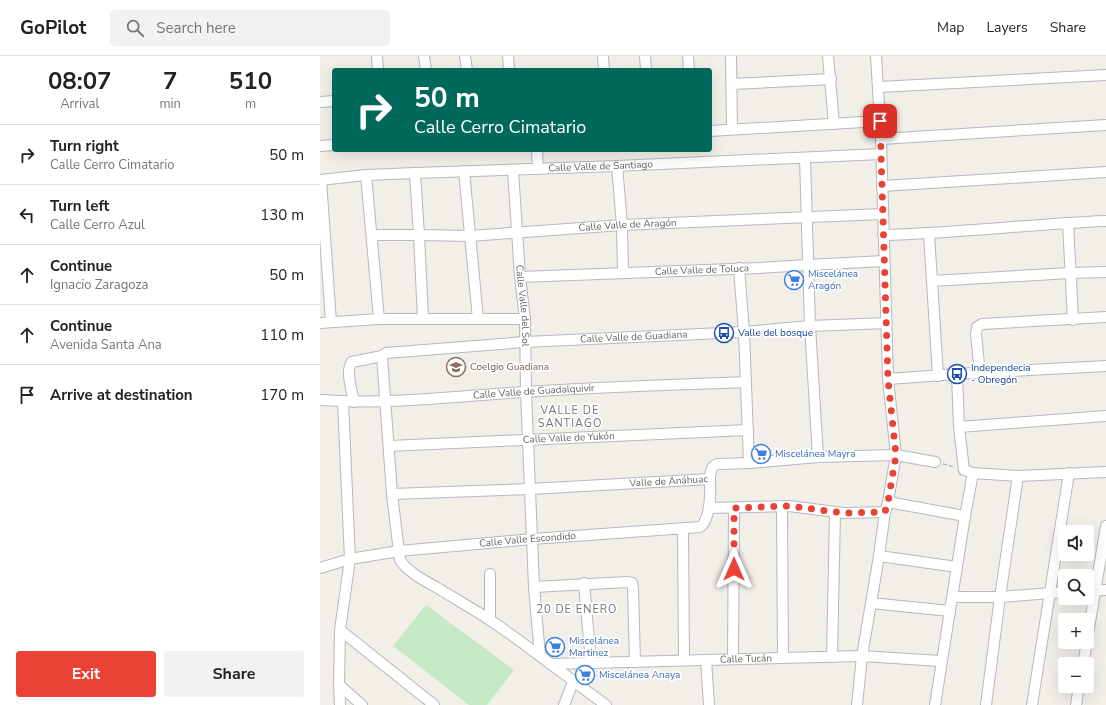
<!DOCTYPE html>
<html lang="en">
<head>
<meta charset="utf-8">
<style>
	body { margin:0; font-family:"Nunito Sans",sans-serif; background:#f2f2f2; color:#222; height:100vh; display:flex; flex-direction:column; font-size:15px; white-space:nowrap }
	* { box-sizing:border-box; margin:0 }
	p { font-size:13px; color:#767676 }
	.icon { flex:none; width:22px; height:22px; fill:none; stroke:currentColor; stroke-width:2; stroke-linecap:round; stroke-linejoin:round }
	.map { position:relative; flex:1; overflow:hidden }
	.drawer { display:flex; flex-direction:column; background:#fff; width:320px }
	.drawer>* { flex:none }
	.banner { position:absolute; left:12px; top:12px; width:380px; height:84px; border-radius:4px; box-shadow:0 4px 16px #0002; background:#00695c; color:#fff; overflow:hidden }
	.buttons { position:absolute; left:738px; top:469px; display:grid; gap:8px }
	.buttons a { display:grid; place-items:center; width:36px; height:36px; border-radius:4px; background:#fff; box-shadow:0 4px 16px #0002; font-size:20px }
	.pin { position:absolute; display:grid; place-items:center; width:34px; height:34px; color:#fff; margin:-17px; border-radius:8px; box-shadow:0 2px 6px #0006 }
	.me { position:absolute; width:44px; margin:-22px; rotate:0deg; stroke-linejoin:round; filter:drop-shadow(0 0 3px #0008) }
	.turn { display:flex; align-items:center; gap:14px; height:84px; padding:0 16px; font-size:18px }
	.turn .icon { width:52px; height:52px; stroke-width:2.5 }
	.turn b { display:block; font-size:28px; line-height:34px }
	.eta { display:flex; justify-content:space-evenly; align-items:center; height:68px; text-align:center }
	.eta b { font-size:24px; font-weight:700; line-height:28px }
	.button { display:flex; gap:8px; margin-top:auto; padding:8px 16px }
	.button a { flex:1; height:46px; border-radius:4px; background:#ea4335; color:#fff; font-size:16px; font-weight:700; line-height:46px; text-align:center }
	.button a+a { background:#f2f2f2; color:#222 }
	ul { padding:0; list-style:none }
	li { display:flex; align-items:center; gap:12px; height:60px; padding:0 16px; border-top:1px solid #e0e0e0 }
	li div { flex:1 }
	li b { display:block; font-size:15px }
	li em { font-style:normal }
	header { display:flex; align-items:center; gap:24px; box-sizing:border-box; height:56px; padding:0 20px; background:#fff; border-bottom:1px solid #e0e0e0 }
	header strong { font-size:19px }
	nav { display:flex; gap:22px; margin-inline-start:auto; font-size:14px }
	.search { width:280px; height:36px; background:#f2f2f2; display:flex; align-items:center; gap:10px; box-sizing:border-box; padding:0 14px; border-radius:4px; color:#767676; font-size:15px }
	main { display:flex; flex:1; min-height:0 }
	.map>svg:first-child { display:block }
	.green { fill:#c5e8c5 }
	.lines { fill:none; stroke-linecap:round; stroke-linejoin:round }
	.minor-casing { stroke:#b5b8bc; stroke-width:12 }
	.path { stroke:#9cc7a9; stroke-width:1.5; stroke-dasharray:4 2; stroke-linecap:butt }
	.minor { stroke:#fff; stroke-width:10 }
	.route { stroke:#ea4335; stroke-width:7; stroke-dasharray:0 12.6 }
	.labels { text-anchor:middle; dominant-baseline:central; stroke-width:3.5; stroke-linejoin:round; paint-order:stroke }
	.street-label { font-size:10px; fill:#5f6368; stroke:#fff }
	.shop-label { font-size:10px; fill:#366cbe; stroke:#fff; text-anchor:start }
	.transit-label { font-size:10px; fill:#164399; stroke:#fff; text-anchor:start }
	.education-label { font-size:10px; fill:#785e54; stroke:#fff; text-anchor:start }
	.neighbourhood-label { font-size:11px; letter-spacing:1px; fill:#70757a; stroke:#fff }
</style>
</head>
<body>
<header>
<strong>GoPilot</strong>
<div class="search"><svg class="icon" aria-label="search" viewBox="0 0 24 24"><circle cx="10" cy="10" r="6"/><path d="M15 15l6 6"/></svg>Search here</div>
<nav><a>Map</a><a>Layers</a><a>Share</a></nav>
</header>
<main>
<section class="drawer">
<div class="eta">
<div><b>08:07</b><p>Arrival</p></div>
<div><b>7</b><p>min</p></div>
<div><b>510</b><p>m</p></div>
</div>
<ul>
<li><svg class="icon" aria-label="right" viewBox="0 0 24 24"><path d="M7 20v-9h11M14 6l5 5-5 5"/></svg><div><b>Turn right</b><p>Calle Cerro Cimatario</p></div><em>50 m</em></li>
<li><svg class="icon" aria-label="left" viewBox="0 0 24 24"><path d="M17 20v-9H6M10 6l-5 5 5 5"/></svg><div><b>Turn left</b><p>Calle Cerro Azul</p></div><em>130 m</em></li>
<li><svg class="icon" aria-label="ahead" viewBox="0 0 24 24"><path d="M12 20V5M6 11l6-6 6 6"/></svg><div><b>Continue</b><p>Ignacio Zaragoza</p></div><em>50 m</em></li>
<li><svg class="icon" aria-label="ahead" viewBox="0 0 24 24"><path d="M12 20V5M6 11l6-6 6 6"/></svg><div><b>Continue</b><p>Avenida Santa Ana</p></div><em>110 m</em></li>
<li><svg class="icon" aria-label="arrive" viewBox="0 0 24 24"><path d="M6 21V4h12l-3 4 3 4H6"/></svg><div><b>Arrive at destination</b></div><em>170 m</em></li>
</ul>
<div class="button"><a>Exit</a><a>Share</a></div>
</section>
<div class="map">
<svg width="786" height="649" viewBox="0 0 786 649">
	<rect width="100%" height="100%" fill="#f1efe8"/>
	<polygon class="green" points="106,549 194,614 167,649 149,649 73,590"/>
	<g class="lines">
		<defs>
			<g id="minor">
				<polyline points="57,0 58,14"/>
				<polyline points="104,0 106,14"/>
				<polyline points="145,0 147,14"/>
				<polyline points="188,0 189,14"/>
				<polyline points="283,0 284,14"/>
				<polyline points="325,0 326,14"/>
				<polyline points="368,0 369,14"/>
				<polyline points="411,0 412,73"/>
				<polyline points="508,0 514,68"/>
				<polyline points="412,28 511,23"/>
				<polyline points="559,31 786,19"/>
				<polyline points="0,46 14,45"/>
				<polyline points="390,75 560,65"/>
				<polyline points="561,83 786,69"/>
				<polyline points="0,90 14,89"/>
				<polyline points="217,94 218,113"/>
				<polyline points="485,102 490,270 498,401"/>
				<polyline points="297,110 302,169 303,217"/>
				<path id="s1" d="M193 114 200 221 205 263 206 336 214 531 220 600"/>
				<polyline points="144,115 158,263"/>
				<polyline points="95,117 99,179 103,263"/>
				<polyline points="46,119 59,263"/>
				<path id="s2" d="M0 124 46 119 95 117 297 110 561 98"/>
				<polyline points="1,124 11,266"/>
				<polyline points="562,130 786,116"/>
				<polyline points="748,167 753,264"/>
				<polyline points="609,178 618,320"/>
				<path id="s3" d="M52 179H99L150 180 302 169 563 158"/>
				<path d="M563 179C638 177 712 168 786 165"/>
				<polyline points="419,212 424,276 429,407"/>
				<path id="s4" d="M200 221 439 212 487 209 564 205"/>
				<polyline points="612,225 750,217 786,216"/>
				<polyline points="0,267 59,263 205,263"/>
				<path d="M62 300 72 438 80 504C88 516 103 524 116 531 134 542 153 553 170 564 210 591 247 621 286 649"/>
				<polyline points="637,318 639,371 644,414 653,417 698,420 786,416"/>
				<polyline points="660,318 656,278 657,271 662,268 786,261"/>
				<polyline points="568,323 637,318 786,310"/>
				<path id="s5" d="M1 344C69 349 137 340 204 336 278 331 352 329 426 326"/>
				<path id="s6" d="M34 346C32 335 25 314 32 306L62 300 66 297 205 286 424 276 490 270 567 267"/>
				<polyline points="639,371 786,360"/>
				<path id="s7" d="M69 390 428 374"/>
				<path id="s8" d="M72 438 210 433 390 423"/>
				<polyline points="568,446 645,460"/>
				<polyline points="462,451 463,602"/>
				<polyline points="389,452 469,450 524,457 565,456"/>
				<polyline points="363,473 364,604"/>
				<polyline points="559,500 637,511"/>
				<path id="s9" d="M0 512 30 503 79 495 212 483 380 471C388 466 390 447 390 438 391 430 388 420 392 412 393 410 395 409 397 408L429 407 498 401 576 399 615 406"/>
				<polyline points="170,518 170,564"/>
				<polyline points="264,527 271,607"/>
				<polyline points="214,531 307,526 312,527 313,533 315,606"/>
				<polyline points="767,535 786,534"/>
				<polyline points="633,541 680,541 745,536"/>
				<polyline points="551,547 630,555"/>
				<polyline points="20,574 114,649"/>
				<polyline points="767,584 786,470"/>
				<polyline points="512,601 515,456"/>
				<polyline points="413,603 414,452"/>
				<polyline points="386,604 389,649"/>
				<path id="s10" d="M230 608 542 600 621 605"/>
				<polyline points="763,608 767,586"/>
				<polyline points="19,629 42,649"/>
				<polyline points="20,649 19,629 20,574 30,503 23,346"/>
				<polyline points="244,649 253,626"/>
				<polyline points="537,649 542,600 559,500 565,456 568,446 576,399 568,323 561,83 556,0"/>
				<polyline points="615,649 645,460 653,417"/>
				<polyline points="666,649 680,541 698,420"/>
				<polyline points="712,649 749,417"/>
				<polyline points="756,649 759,630"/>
			</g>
		</defs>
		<use href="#minor" class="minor-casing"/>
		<polyline class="path" points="623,408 634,411"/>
		<use href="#minor" class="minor"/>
	</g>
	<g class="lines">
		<polyline class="route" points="414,513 414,452 469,450 524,457 565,456 568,446 576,399 568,324 560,65"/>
	</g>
	<defs>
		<symbol id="supermarket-ring" viewBox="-11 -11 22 22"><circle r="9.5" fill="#fff" stroke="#3f7fe0" stroke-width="1.5"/><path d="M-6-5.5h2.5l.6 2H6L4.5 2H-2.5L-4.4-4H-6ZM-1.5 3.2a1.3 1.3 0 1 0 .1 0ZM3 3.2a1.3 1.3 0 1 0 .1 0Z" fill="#3f7fe0"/></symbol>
		<symbol id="bus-ring" viewBox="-11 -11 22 22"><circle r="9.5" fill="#fff" stroke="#1a4fb4" stroke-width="1.5"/><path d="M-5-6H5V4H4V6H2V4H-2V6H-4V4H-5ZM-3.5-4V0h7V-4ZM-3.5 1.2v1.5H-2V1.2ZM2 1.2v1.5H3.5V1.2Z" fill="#1a4fb4"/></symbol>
		<symbol id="school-ring" viewBox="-11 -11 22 22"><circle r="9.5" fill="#fff" stroke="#8d6e63" stroke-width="1.5"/><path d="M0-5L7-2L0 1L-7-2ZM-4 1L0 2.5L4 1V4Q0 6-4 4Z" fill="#8d6e63"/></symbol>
	</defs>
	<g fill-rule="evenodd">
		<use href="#supermarket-ring" x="463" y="213" width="22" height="22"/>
		<use href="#bus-ring" x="393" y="266" width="22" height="22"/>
		<use href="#school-ring" x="125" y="300" width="22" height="22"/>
		<use href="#bus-ring" x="626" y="307" width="22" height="22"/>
		<use href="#supermarket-ring" x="430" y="387" width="22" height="22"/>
		<use href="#supermarket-ring" x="224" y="580" width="22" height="22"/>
		<use href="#supermarket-ring" x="254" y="608" width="22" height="22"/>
	</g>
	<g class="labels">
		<g class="street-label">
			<text stroke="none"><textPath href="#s2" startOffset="281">Calle Valle de Santiago</textPath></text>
			<text stroke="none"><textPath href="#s3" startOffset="256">Calle Valle de Aragón</textPath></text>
			<text stroke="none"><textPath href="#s4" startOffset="182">Calle Valle de Toluca</textPath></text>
			<text stroke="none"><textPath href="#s1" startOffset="136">Calle Valle del Sol</textPath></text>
			<text stroke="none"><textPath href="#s6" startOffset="325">Calle Valle de Guadiana</textPath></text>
			<text stroke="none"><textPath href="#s5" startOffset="213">Calle Valle de Guadalquivir</textPath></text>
			<text stroke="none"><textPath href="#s7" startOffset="180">Calle Valle de Yukón</textPath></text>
			<text stroke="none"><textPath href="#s8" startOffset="277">Valle de Anáhuac</textPath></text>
			<text stroke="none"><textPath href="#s9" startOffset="210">Calle Valle Escondido</textPath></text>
			<text stroke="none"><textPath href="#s10" startOffset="196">Calle Tucán</textPath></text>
		</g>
		<g class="shop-label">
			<text x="488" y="218">Miscelánea<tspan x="488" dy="12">Aragón</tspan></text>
			<text x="455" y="398">Miscelánea Mayra</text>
			<text x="249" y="585">Miscelánea<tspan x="249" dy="12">Martinez</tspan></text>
			<text x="279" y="619">Miscelánea Anaya</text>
		</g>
		<g class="transit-label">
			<text x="418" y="277">Valle del bosque</text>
			<text x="651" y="312">Independecia<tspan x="651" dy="12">- Obregón</tspan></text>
		</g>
		<g class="education-label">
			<text x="150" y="311">Coelgio Guadiana</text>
		</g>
		<g class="neighbourhood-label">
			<text x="250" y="354">VALLE DE<tspan x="250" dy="13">SANTIAGO</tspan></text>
			<text x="257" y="553">20 DE ENERO</text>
		</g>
	</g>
</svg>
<div class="buttons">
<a><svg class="icon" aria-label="sound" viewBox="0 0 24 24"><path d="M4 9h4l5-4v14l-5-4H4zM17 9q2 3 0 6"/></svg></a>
<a><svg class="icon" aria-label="search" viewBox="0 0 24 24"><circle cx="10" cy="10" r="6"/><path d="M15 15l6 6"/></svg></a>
<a>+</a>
<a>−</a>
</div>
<div class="pin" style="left:560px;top:65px;background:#d93025"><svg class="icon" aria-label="arrive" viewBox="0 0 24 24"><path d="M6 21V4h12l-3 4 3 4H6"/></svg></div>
<svg class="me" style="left:414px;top:513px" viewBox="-20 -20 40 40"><path d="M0-17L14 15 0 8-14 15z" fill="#ea4335" stroke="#fff" stroke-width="4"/></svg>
<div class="banner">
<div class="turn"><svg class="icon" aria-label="right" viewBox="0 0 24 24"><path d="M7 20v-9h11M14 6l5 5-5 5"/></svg><div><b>50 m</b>Calle Cerro Cimatario</div></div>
</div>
</div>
</main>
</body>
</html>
